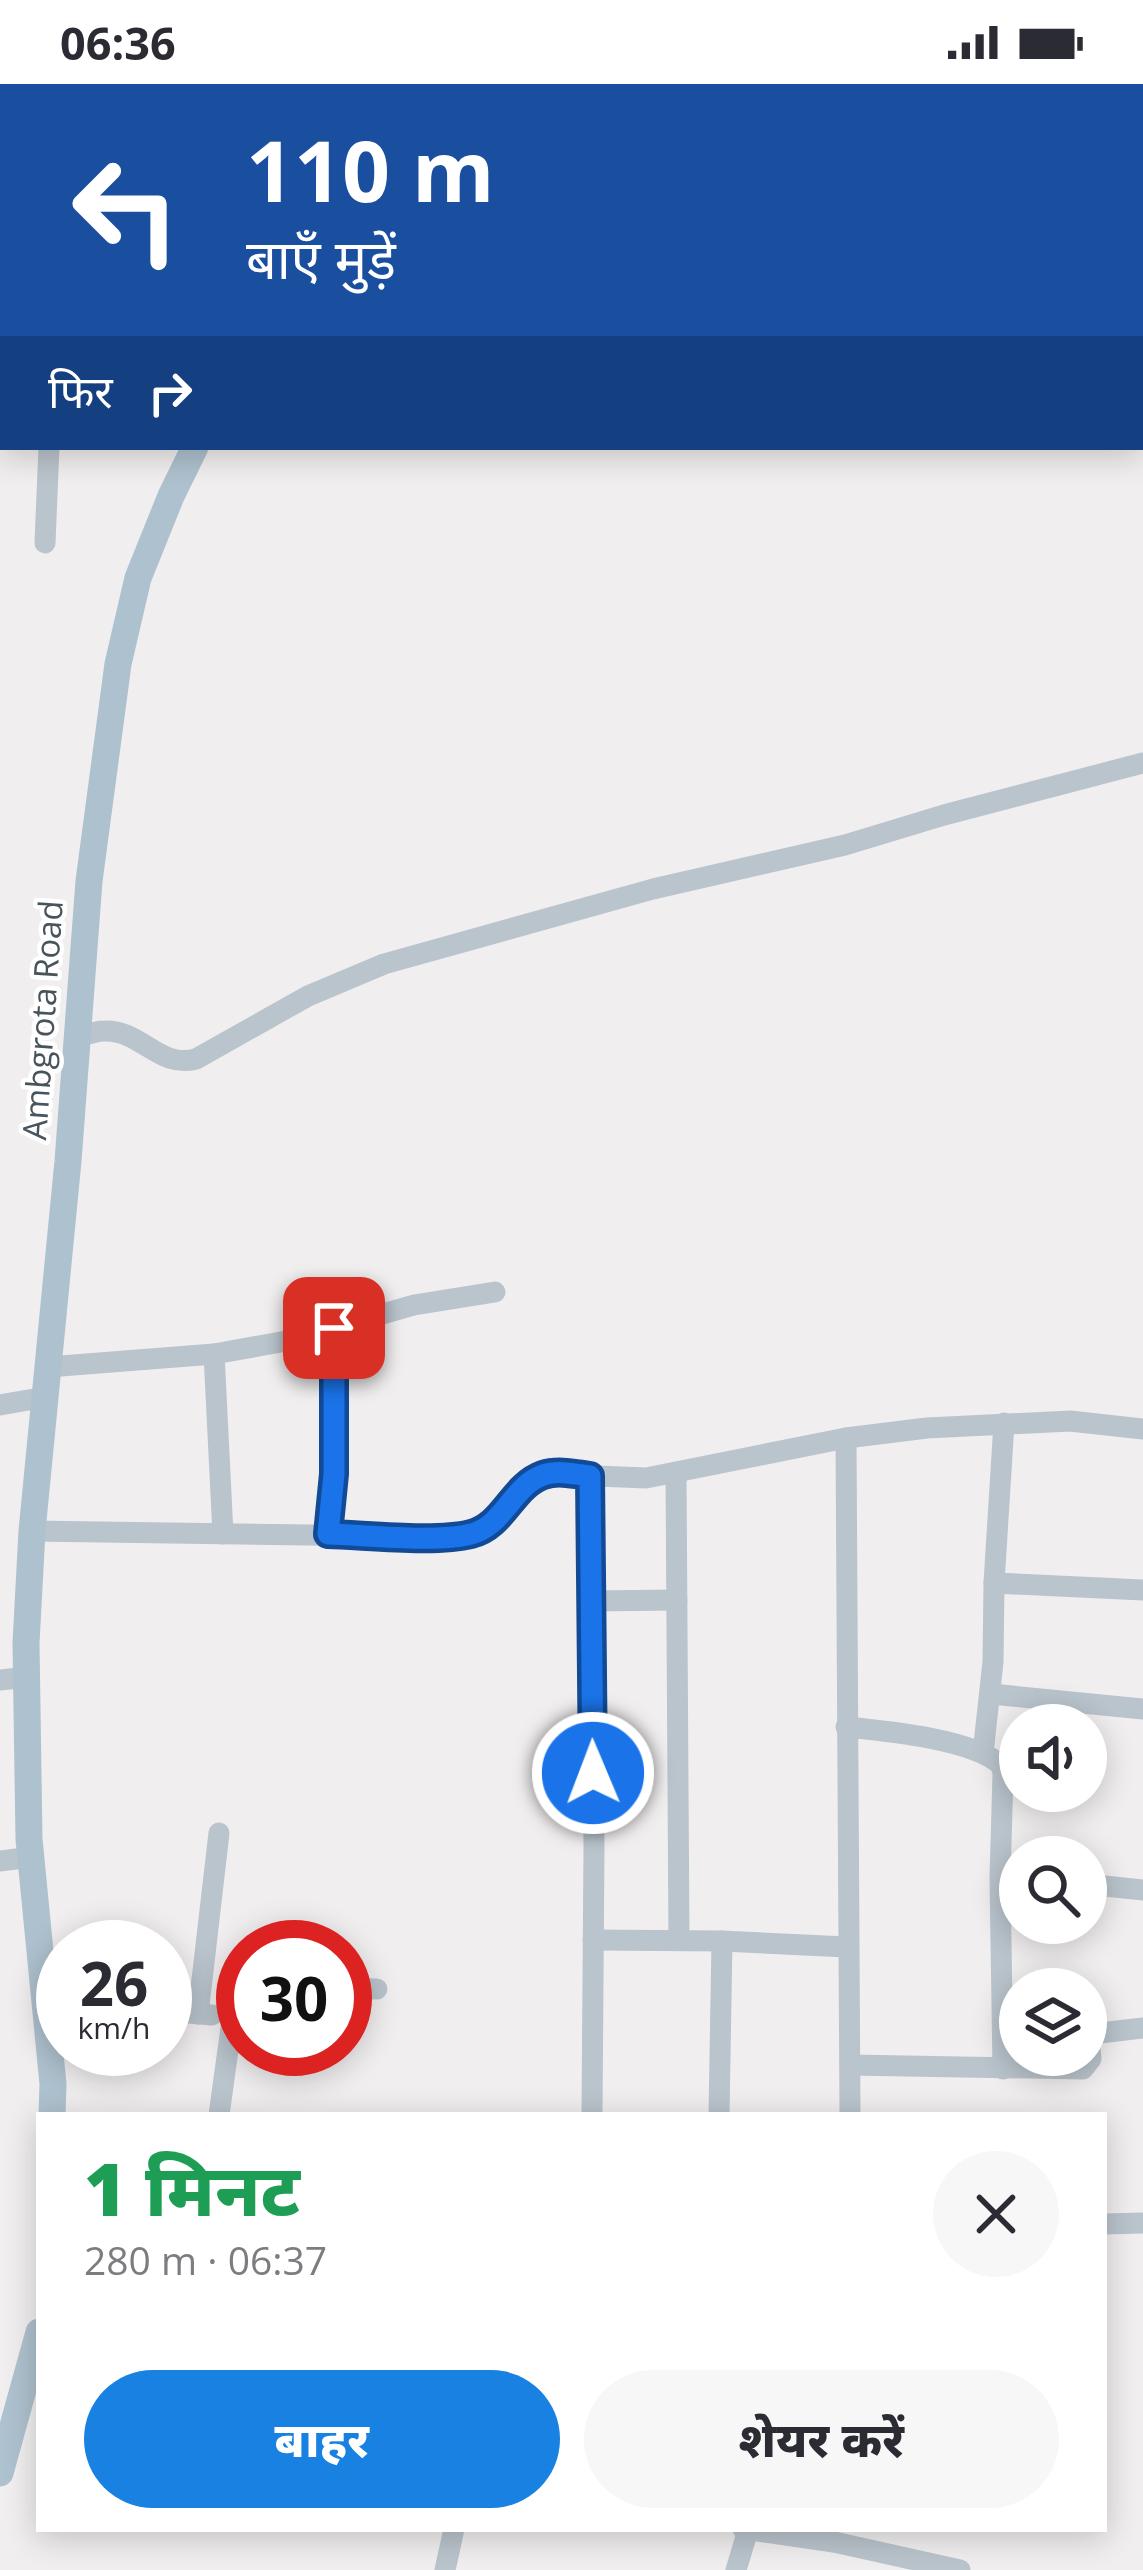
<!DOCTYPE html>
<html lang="hi">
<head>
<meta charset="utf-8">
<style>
	body { margin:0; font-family:"Open Sans","Noto Sans Devanagari",sans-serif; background:#f7f7f7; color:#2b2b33; height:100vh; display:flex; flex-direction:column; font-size:45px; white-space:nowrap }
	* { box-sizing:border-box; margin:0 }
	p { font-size:39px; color:#7c7c81 }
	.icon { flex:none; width:66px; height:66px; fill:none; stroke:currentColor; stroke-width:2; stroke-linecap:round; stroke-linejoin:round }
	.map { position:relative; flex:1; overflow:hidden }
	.details { position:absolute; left:36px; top:2028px; width:1071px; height:420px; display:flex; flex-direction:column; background:#fff; border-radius:0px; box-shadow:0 6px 30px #0003 }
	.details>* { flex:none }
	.guide { position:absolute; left:0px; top:0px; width:1143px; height:366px; box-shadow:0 6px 30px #0003; background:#1a4fa0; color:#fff; overflow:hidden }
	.controls { position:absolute; left:999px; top:1620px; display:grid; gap:24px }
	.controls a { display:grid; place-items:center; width:108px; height:108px; border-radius:50%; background:#fff; box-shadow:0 6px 30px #0003; font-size:60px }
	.speed { position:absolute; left:36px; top:1836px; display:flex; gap:24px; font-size:60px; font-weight:700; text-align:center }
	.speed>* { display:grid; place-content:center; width:156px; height:156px; border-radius:50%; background:#fff; box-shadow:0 6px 30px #0003; line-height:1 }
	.speed small { font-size:30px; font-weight:400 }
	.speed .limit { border:18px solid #d22; background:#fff; color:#111 }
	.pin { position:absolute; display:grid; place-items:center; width:102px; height:102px; color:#fff; margin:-51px; border-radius:24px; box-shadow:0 6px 18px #0006 }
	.me { position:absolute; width:132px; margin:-66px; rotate:359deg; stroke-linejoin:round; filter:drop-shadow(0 0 9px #0008) }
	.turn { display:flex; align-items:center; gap:42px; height:252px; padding:0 48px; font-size:54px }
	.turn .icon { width:156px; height:156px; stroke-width:2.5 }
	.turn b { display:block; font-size:84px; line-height:102px }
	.then { display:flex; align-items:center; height:114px; padding:0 48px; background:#0003; gap:24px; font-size:45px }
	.round { display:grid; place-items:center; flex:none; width:126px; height:126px; border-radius:63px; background:#f7f7f7 }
	.summary { display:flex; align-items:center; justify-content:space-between; height:204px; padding:0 48px }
	h1 { font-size:72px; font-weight:800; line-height:90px; color:#1e9e55 }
	.action { display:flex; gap:24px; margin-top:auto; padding:24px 48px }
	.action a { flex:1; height:138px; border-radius:72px; background:#1981e1; color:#fff; font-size:48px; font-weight:800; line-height:138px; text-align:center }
	.action a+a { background:#f7f7f7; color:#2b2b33 }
	.status { display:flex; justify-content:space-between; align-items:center; height:84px; padding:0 60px; background:#fff; direction:ltr }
	.status svg { height:33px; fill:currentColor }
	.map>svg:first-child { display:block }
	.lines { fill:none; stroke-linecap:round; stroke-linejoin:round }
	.minor { stroke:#bac4cc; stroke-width:21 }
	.major { stroke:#aec1ce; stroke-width:27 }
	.route-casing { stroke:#114b97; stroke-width:30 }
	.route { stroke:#1a73e8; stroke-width:21 }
	.labels { text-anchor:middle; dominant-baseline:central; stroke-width:9; stroke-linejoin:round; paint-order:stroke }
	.street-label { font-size:33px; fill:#47545c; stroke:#fff }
</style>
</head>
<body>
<div class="status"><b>06:36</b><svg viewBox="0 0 49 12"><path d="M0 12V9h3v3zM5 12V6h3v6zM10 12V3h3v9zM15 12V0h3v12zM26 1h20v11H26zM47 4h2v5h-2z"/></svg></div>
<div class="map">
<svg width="1143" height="2486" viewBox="0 0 1143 2486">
	<rect width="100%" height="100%" fill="#f1eeef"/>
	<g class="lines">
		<g class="minor">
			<polyline points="0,316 3,316"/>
			<polyline points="45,459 49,363"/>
			<path d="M76 954C85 951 94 947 105 947 141 946 159 985 196 975L308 912 384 880 653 805 845 761 944 731 1143 679"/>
			<polyline points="214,1270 223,1450"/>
			<polyline points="48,1283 214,1270 292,1256 414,1221 495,1208"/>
			<polyline points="0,1321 46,1313"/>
			<polyline points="846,1354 850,2031"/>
			<polyline points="676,1389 679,1856"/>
			<polyline points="590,1392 594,1762 592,2031"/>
			<polyline points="32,1447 453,1453 474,1450 490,1442 525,1403 547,1390 646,1394 846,1354 927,1344 1070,1337 1143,1345"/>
			<polyline points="328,1450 334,1390 334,1244"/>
			<polyline points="994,1499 1143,1506"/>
			<polyline points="591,1517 677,1516"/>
			<polyline points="0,1596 27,1593"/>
			<polyline points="991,1610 1143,1625"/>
			<path d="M846 1643C886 1647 972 1655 1001 1681L1003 1689 1000 1794 1003 1985"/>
			<polyline points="983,1669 993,1578 994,1499 1004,1339"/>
			<polyline points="0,1777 31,1773"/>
			<polyline points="1086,1800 1143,1806"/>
			<polyline points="593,1856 722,1857 847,1863"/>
			<polyline points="345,1904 377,1905"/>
			<polyline points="165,1927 212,1931"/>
			<polyline points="198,1930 219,1749"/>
			<polyline points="850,1981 1083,1985 1091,1975 1089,1955 1092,1950 1143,1944"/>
			<polyline points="219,2031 232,1937 235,1922 243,1909"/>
			<polyline points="719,2031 722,1857"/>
			<polyline points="1104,2140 1143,2139"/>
			<polyline points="743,2445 834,2458 960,2486"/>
			<polyline points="445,2486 454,2445"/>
			<polyline points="736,2486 748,2446"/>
		</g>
		<g class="major">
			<polyline points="375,3 377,0"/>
			<polyline points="52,2031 53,2000 29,1755 26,1559 32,1447 68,1077 89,797 118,580 138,494 171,412 195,363"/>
			<polyline points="0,2389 39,2248"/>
		</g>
	</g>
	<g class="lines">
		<defs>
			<path id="route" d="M334 1244V1390L328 1450C366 1451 436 1459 471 1450 504 1442 512 1402 543 1391 558 1386 575 1390 590 1392L593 1689"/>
		</defs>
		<use href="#route" class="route-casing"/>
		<use href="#route" class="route"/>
	</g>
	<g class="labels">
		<g class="street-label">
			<text transform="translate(42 936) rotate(-86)">Ambgrota Road</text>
		</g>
	</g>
</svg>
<div class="controls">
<a><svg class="icon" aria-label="sound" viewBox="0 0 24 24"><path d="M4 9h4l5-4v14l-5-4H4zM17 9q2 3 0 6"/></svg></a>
<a><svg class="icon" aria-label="search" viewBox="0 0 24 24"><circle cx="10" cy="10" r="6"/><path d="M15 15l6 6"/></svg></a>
<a><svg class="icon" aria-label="layers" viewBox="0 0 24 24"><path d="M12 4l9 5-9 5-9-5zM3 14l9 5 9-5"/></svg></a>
</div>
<div class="speed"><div>26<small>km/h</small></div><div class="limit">30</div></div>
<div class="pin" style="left:334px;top:1244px;background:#d93025"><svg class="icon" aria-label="arrive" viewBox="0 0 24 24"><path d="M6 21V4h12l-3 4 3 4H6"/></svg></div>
<svg class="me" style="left:593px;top:1689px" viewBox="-20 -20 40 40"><circle r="17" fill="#1a73e8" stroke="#fff" stroke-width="3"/><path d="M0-11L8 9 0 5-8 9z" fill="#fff"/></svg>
<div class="guide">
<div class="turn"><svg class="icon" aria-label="left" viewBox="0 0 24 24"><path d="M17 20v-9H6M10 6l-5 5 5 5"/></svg><div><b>110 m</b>बाएँ मुड़ें</div></div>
<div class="then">फिर<svg class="icon" aria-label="right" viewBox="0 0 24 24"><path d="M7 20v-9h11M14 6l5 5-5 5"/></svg></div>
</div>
<section class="details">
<div class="summary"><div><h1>1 मिनट</h1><p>280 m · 06:37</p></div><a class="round"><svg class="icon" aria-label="close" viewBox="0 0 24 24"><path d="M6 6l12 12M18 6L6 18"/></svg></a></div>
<div class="action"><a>बाहर</a><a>शेयर करें</a></div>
</section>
</div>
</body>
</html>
